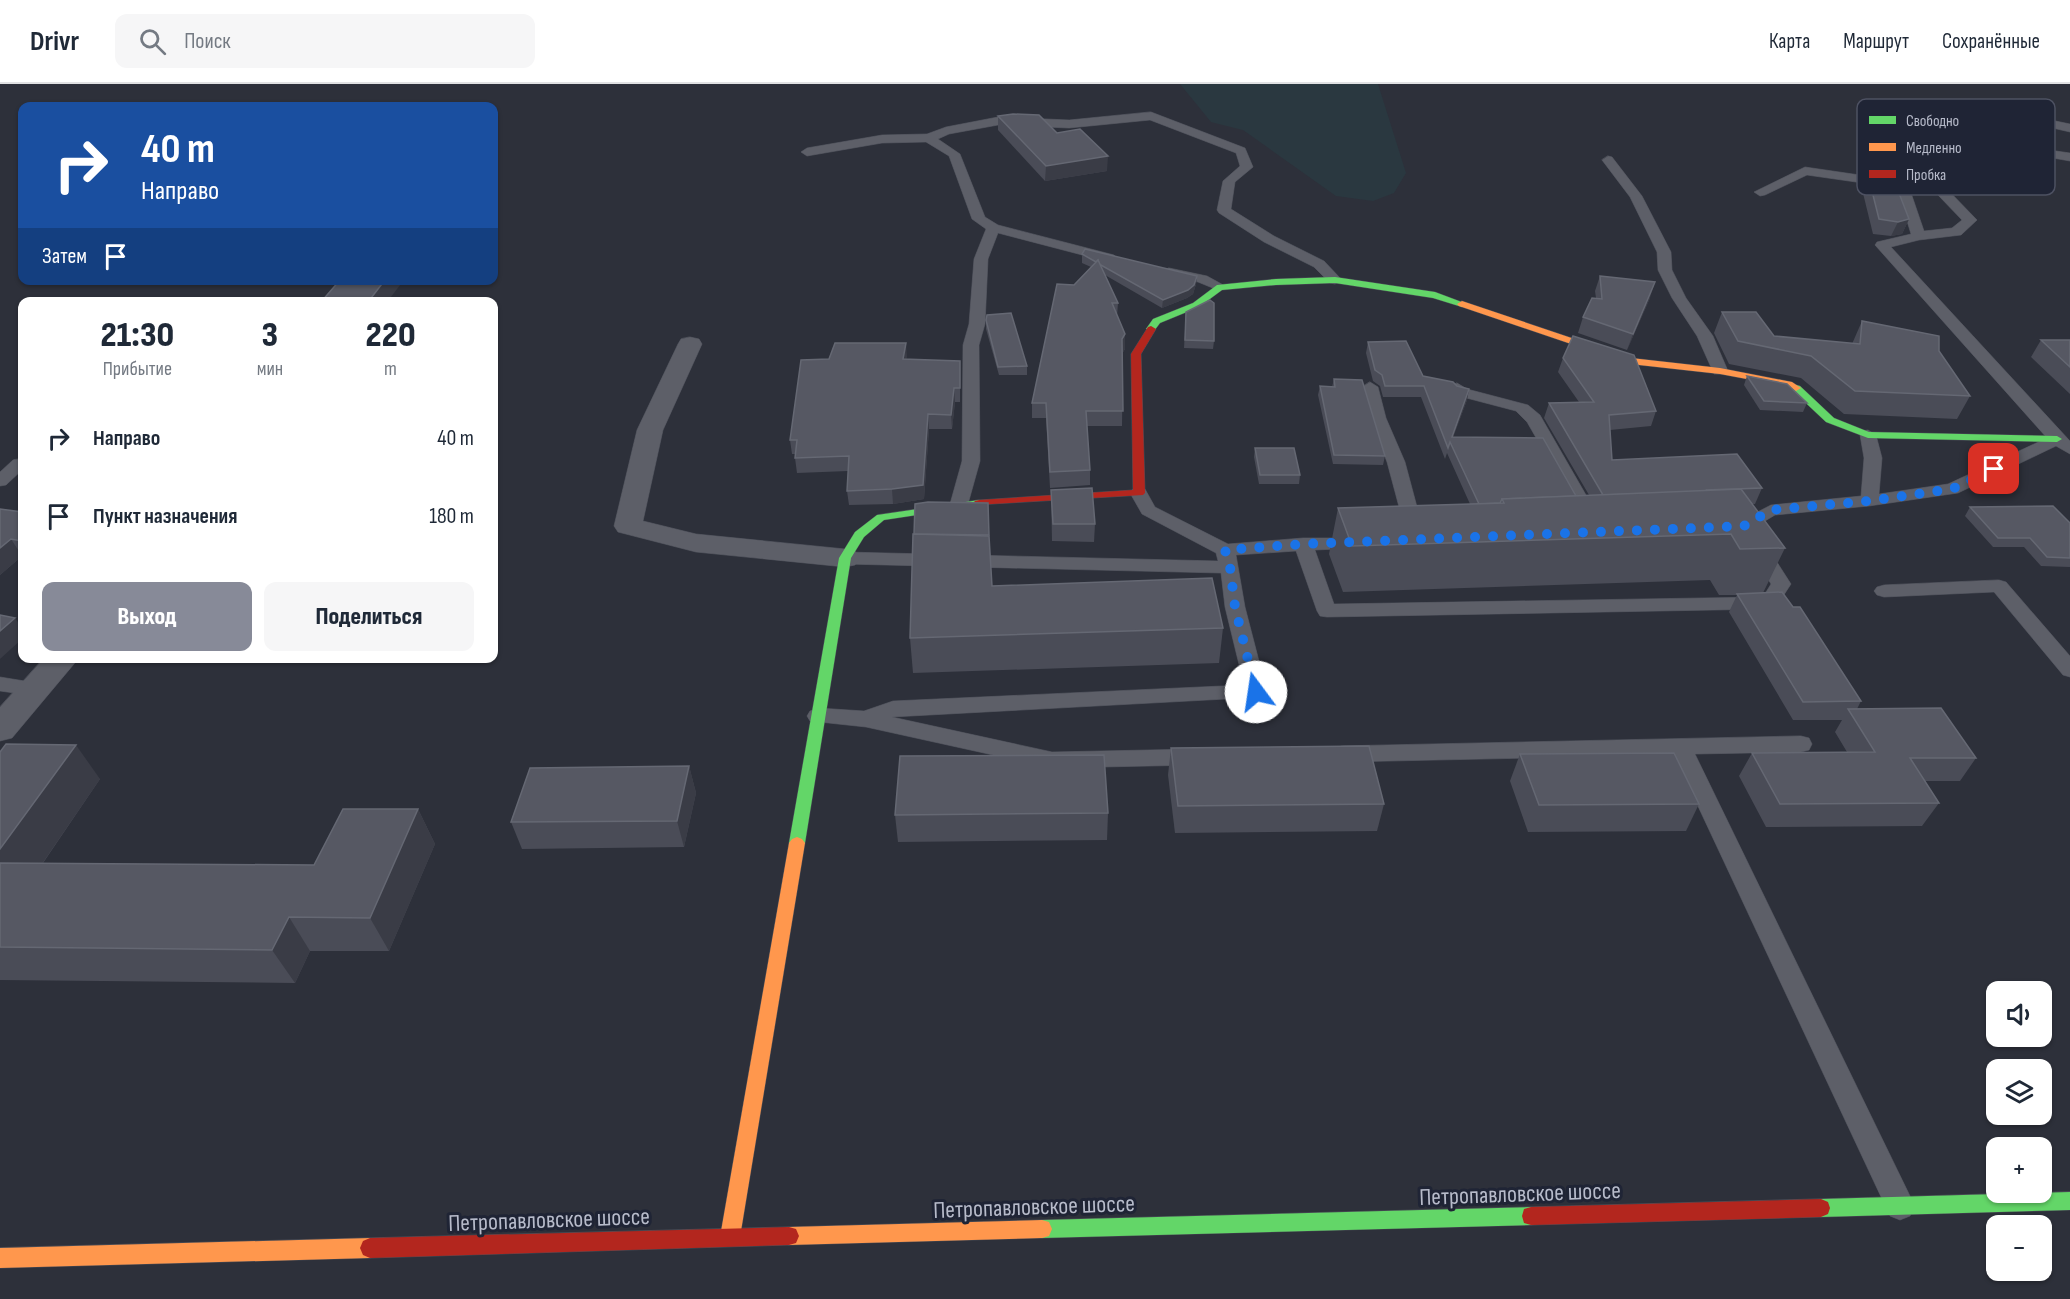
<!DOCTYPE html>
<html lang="ru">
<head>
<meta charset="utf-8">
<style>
	body { margin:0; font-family:"Sofia Sans Condensed",sans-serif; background:#f6f6f7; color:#1f2937; height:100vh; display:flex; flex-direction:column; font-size:22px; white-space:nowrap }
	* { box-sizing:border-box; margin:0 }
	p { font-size:20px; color:#747a83 }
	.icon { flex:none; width:33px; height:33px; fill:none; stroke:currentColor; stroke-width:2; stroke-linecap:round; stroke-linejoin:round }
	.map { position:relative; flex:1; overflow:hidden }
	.details { position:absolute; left:18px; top:213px; width:480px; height:366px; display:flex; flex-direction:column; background:#fff; border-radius:12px; box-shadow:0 2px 4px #0004 }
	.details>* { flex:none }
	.guide { position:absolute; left:18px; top:18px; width:480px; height:183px; border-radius:12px; box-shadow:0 2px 4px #0004; background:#1a4fa0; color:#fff; overflow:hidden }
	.tools { position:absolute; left:1986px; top:897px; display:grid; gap:12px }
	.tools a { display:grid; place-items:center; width:66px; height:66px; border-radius:12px; background:#fff; box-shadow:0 2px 4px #0004; font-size:30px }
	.pin { position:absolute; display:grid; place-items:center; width:51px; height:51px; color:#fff; margin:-26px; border-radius:12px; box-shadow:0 3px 9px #0006 }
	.me { position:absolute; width:66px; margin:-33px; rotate:346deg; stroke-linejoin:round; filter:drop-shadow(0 0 4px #0008) }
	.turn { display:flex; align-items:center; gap:21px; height:126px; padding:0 24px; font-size:27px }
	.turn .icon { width:78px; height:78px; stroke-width:2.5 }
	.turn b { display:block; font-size:42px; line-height:51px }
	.then { display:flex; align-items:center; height:57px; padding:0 24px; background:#0003; gap:12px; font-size:22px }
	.eta { display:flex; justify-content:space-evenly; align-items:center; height:102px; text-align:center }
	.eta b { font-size:36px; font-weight:800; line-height:42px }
	.action { display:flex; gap:12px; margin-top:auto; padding:12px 24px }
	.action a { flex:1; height:69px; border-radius:12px; background:#878a98; color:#fff; font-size:24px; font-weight:800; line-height:69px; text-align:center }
	.action a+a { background:#f6f6f7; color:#1f2937 }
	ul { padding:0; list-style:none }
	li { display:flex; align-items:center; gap:18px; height:78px; padding:0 24px }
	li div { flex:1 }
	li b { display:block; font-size:22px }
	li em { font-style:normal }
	header { display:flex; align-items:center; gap:36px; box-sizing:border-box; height:84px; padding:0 30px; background:#fff; border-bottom:2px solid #e0e1e3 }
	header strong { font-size:28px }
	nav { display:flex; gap:33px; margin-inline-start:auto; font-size:21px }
	.search { width:420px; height:54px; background:#f6f6f7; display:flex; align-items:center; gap:15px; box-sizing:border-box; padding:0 21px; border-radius:12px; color:#747a83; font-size:22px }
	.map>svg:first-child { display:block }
	.green { fill:#2a3840 }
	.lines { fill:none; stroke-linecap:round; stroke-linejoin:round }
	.lane-casing { stroke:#4a4d57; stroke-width:1 }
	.street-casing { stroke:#4a4d57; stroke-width:1 }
	.fast-casing { stroke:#4a4d57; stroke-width:1 }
	.slow-casing { stroke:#4a4d57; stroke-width:1 }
	.jam-casing { stroke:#4a4d57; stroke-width:1 }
	.lane { fill:#5d5f68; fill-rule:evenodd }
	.street { fill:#5d5f68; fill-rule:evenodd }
	.fast { fill:#63d668; fill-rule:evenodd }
	.slow { fill:#ff974d; fill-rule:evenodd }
	.jam { fill:#b3261e; fill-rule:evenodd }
	.wall { fill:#4a4c57 }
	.shaded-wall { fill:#3a3c46 }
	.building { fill:#565863; stroke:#656873; stroke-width:1.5 }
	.route { stroke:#1a73e8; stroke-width:10; stroke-dasharray:0 18 }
	.labels { text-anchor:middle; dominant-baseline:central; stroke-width:6; stroke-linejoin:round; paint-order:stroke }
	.near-street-label { font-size:24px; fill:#b7bbca; stroke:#1f2435 }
	.key { fill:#1f2435; stroke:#4d5162; stroke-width:1.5 }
	.key-label { font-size:16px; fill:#b7bbca }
</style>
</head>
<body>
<header>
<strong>Drivr</strong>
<div class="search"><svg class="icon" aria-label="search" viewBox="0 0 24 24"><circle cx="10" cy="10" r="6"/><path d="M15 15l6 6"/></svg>Поиск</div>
<nav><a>Карта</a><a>Маршрут</a><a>Сохранённые</a></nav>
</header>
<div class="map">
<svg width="2070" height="1215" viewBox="0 0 2070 1215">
	<rect width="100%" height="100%" fill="#2d303a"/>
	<polygon class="green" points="1180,0 1378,0 1406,89 1394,109 1373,117 1336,112 1243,46 1211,38"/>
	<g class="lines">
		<defs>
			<g id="lane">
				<polygon points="1969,19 2070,40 2070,48 1965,24 1963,22"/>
				<polygon points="1151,28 1245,64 1253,83 1235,98 1231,125 1274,152 1324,177 1342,196 1335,200 1330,199 1314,183 1264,158 1219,129 1217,126 1223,97 1240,82 1236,69 1150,36 1069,44 998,41 949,50 938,55 960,70 985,133 998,141 1114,171 1116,174 1109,178 998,149 988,175 985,240 979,261 980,377 968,420 965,424 953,424 950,420 962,377 963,261 969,240 974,175 986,145 972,135 949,72 926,58 882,59 807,72 801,68 807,64 882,51 927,50 946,43 998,33 1069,36"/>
				<path d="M1976 59 2014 61 2070 69V77C2023 69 1974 59 1929 77L1947 105 1977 136 1961 151 1919 156 1891 163 2070 357V370L2056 362 1958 409 1869 422 1775 431 1750 446H1738L1735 442 1738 438 1771 421 1861 412 1864 374 1860 351 1862 347 1868 346 1876 351 1882 374 1879 410 1948 400 2047 354 1875 161 1877 158 1911 150 1899 111 1884 102 1807 91 1765 111 1760 112 1754 108 1805 83 1887 95 1910 106 1924 147 1952 144 1962 136 1937 110 1916 76 1935 66Z"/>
				<polygon points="1608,72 1612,73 1642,112 1671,168 1672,186 1686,214 1713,252 1728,287 1726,290 1714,290 1697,252 1672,214 1658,186 1657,168 1630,113 1602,76"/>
				<polygon points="1169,184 1207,192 1227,203 1220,207 1198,198 1164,191 1162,188"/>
				<polygon points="1370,298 1378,303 1386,334 1405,378 1424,449 1422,453 1408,453 1406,449 1387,378 1370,334 1362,303"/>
				<polygon points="1457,299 1467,305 1528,321 1540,331 1601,437 1598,441 1586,441 1527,338 1516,327 1455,311 1449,304"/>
				<polygon points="19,375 22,376 22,386 6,401 0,402 0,388 13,376"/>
				<polygon points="1139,404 1145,405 1155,423 1228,460 1303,454 1366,454 1368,458 1366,462 1359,464 1315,466 1334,520 1763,513 1771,500 1750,465 1752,461 1766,461 1791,500 1776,523 1769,525 1327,533 1320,532 1317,527 1296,467 1236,471 1245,523 1267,608 1263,613 892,633 1052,668 1197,665 1205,667 1208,673 1205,679 1197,681 1052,684 866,643 810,637 807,632 810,627 818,624 864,627 893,617 1244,601 1225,523 1221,489 845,480 838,478 836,474 838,470 845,468 1218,477 1216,469 1142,430 1130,409 1133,405"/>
				<polygon points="1999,496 2006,498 2070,572 2070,593 2063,591 1994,508 1884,513 1877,511 1874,507 1877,503 1884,501"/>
				<polygon points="0,593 43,600 46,605 43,610 36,612 0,607"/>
				<polygon points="1801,652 1809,654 1812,660 1809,666 1801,668 1695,670 1910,1112 1915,1122 1910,1132 1900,1136 1890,1132 1674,671 1342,678 1334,676 1331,670 1334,664 1342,662"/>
			</g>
			<g id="street">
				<polygon points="690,253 699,255 702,260 663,346 643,437 696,450 845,465 855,467 860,474 855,481 845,483 696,468 618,448 614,442 637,346 678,260 681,255"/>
				<polygon points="44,574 79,574 12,654 0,657 0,623"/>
			</g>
			<g id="fast">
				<polygon points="1335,193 1435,208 1467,220 1462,223 1433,214 1335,199 1276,201 1222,206 1199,223 1160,239 1154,247 1146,245 1153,235 1193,219 1217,201 1276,195"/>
				<polygon points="1796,301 1800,302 1834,334 1869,348 2057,352 2062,355 2057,358 1868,354 1826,338 1792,306 1792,302"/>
				<polygon points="979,416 983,417 985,419 983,421 884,436 864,453 851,474 805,759 802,763 797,765 792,763 789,759 839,474 855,448 877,431"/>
				<polygon points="2070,1108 2070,1126 1821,1133 1814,1130 1812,1124 1814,1118 1821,1115"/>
				<polygon points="1531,1123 1538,1125 1540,1132 1538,1139 1531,1141 1042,1154 1035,1152 1032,1145 1035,1138 1042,1136"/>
			</g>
			<g id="slow">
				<polygon points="1462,217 1631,274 1720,284 1792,298 1801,304 1796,307 1789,303 1720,290 1630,280 1459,222 1457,220"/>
				<polygon points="797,753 802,755 805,759 740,1153 737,1160 730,1162 723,1160 720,1153 789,759 792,755"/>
				<polygon points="1042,1136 1049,1138 1052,1145 1049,1152 1042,1154 789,1161 782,1159 779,1152 782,1145 789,1143"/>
				<polygon points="370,1154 377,1157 380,1164 377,1171 370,1174 0,1184 0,1164"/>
			</g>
			<g id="jam">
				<polygon points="1151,242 1156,245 1141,270 1145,409 1143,411 975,421 973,419 975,417 979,416 1133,406 1131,270 1148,243"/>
				<polygon points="1821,1115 1828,1118 1830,1124 1828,1130 1821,1133 1531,1141 1524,1139 1522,1132 1524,1125 1531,1123"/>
				<polygon points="789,1143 796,1145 799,1152 796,1159 789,1161 370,1174 363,1171 360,1164 363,1157 370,1154"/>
			</g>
		</defs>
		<use href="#lane" class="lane-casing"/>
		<use href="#street" class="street-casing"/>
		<use href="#fast" class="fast-casing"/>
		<use href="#slow" class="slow-casing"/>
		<use href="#jam" class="jam-casing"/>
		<use href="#lane" class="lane"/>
		<use href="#street" class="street"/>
		<use href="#fast" class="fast"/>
		<use href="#slow" class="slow"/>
		<use href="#jam" class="jam"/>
	</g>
	<g class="wall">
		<polygon points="998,32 1057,49 1107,87 1045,97 998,46"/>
		<polygon points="1867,87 1909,135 1902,150 1891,152 1873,150 1861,101"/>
		<polygon points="1082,170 1197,192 1196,200 1193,210 1187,214 1162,224 1105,191 1118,219 1117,232 1125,265 1123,268 1122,342 1087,342 1090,386 1090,401 1050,404 1046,334 1032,334 1032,319 1074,201 1091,183 1082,179"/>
		<polygon points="1600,192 1650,214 1627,266 1578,249 1583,233 1596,214 1595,207"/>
		<polygon points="1186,228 1214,257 1213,265 1184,264"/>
		<polygon points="1722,228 1774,252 1852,260 1862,237 1939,267 1970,312 1957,335 1844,330 1801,294 1729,280 1714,249"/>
		<polygon points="986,236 1027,282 1027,291 999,291 986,245"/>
		<polygon points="2041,256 2070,256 2070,310 2031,273"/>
		<polygon points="1368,258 1423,292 1469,305 1467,316 1453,353 1576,412 1589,411 1544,334 1549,319 1579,318 1558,288 1563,274 1656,327 1651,342 1610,346 1612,376 1762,404 1755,420 1752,420 1785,464 1763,509 1861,617 1857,625 1976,674 1960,697 1925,697 1939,719 1922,742 1766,743 1739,692 1752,669 1847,668 1835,648 1842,636 1793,636 1729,528 1737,511 1719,511 1710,496 1343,508 1329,470 1338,424 1470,420 1447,369 1445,375 1421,313 1383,313 1380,302 1373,297 1366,269"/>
		<polygon points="906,259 906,275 960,291 960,318 955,318 952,345 929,345 924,415 893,420 849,421 847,407 848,387 797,389 795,374 795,370 792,370 790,356 829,275"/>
		<polygon points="1747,292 1807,319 1803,328 1760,326 1744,301"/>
		<polygon points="1334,295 1385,372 1383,381 1333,380 1318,311 1320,302 1332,303"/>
		<polygon points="1255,364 1300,391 1299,400 1259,400 1254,373"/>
		<polygon points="1051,406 1095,440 1094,458 1052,457"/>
		<polygon points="1970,423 2070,439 2070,483 2041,482 2024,463 1993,463 1965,432"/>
		<polygon points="0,425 22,428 22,472 0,491"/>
		<polygon points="992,502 1223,544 1219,579 913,589 910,554"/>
		<polygon points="1171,664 1384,720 1377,747 1175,749 1168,691"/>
		<polygon points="0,668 100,695 43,779 314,781 418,725 435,760 389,867 310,867 295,899 0,896"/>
		<polygon points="1520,670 1699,720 1686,747 1528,748 1510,697"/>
		<polygon points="689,682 696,709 684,763 522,765 511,738"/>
		<polygon points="1108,729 1107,756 898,758 895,731"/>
	</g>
	<g class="shaded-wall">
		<polygon points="1108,72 1107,87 1045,97 1046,82"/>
		<polygon points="1909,135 1902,150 1891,152 1898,138"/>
		<polygon points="1197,192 1196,200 1193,210 1187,214 1162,224 1163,216"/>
		<polygon points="385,196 404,196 387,218 368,218"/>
		<polygon points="1655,198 1650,214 1627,266 1633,250"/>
		<polygon points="1125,250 1125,265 1122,270 1122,255"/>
		<polygon points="906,259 907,273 904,288 903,275"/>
		<polygon points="954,304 955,318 952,345 951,331"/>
		<polygon points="1469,305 1467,316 1451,359 1452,353"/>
		<polygon points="928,330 929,345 924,415 893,420 892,405"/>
		<polygon points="11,455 22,472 0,491 0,464"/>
		<polygon points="15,534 22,544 22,555 0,575 0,547"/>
		<polygon points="76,661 100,695 20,812 0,790 0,765"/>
		<polygon points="689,682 696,709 684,763 677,737"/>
		<polygon points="418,725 435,760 389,867 370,834"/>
		<polygon points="289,833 310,867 295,899 272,866"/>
	</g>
	<g class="building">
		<polygon points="1013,30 1039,31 1057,49 1080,45 1108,72 1046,82 998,32"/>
		<polygon points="1867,87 1892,91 1909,135 1898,138 1879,135"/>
		<polygon points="1085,165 1197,192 1194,201 1188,206 1163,216 1099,180 1098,176 1096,178 1082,170"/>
		<polygon points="1098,176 1118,219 1112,219 1125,250 1122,255 1123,327 1086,327 1090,386 1050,388 1046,319 1032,319 1057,200 1074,201"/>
		<polygon points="1600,192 1655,198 1633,250 1583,233 1592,214 1602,215"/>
		<polygon points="340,196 385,196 368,218 321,218"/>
		<polygon points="1210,216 1214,219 1214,257 1185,256 1186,228"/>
		<polygon points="1722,228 1756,228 1774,252 1860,260 1862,237 1939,252 1939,267 1970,312 1855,307 1811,272 1738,257"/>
		<polygon points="1011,229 1027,282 998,283 986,236 987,231"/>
		<polygon points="1573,252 1634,271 1656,327 1609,331 1612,376 1737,370 1762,404 1707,406 1708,407 1603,411 1549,319 1594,318 1563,274"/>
		<polygon points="2041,256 2070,256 2070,283"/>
		<polygon points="1406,257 1423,292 1453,298 1457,302 1469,305 1452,353 1543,354 1576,412 1502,415 1500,419 1479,420 1450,358 1448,364 1424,302 1385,302 1382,291 1375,286 1368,258"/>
		<polygon points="835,259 906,259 903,275 960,277 960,304 954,304 951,331 928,330 923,401 892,405 847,407 849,372 795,374 797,356 790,356 801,276 829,275"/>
		<polygon points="1747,292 1787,300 1807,319 1764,317"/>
		<polygon points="1334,295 1362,296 1385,372 1334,371 1320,302 1335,303"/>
		<polygon points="1255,364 1294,364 1300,391 1260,391"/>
		<polygon points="1092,404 1095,440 1053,440 1051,406"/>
		<polygon points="1741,405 1785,464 1740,465 1731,450 1352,462 1338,424 1504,419 1502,415"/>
		<polygon points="928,418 988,419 989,451 914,450 915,420"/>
		<polygon points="2053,422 2070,439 2070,474 2047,473 2030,454 1998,454 1970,423"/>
		<polygon points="0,425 22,428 22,457 11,455 0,464"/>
		<polygon points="913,450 989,452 992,502 1212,494 1223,544 910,554"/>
		<polygon points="1782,508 1793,523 1800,523 1861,617 1803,618 1737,510"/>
		<polygon points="0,531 15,534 0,547"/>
		<polygon points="1941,624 1976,674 1910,674 1939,719 1780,720 1752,669 1875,668 1848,625"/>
		<polygon points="6,660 76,661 0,765 0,668"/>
		<polygon points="1369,662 1384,720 1178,722 1171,664"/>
		<polygon points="1674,669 1699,720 1539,721 1520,670"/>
		<polygon points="1104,671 1108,729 895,731 900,672"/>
		<polygon points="689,682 677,737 511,738 530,684"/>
		<polygon points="343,725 418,725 370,834 289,833 272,866 0,863 0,779 314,781"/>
	</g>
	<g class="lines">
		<polyline class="route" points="1256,608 1235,523 1230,483 1225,466 1304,460 1744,442 1771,426 1869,417 1952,405 1994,385"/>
	</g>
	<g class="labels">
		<g class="near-street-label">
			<text transform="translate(1520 1110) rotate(-2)">Петропавловское шоссе</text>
			<text transform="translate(1034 1123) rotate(-2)">Петропавловское шоссе</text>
			<text transform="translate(549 1136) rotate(-2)">Петропавловское шоссе</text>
		</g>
	</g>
	<rect x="1857" y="15" width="198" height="96" rx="9" class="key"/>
	<rect x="1869" y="32" width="27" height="8" fill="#63d668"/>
	<rect x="1869" y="59" width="27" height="8" fill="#ff974d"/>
	<rect x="1869" y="86" width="27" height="8" fill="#b3261e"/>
	<g class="key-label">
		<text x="1906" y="42">Свободно</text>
		<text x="1906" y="69">Медленно</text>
		<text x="1906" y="96">Пробка</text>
	</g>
</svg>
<div class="tools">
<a><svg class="icon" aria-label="sound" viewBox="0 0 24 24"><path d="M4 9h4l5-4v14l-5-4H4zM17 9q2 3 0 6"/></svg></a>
<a><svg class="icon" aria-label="layers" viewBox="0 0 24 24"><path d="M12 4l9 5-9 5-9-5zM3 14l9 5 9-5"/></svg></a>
<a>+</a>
<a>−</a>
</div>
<div class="pin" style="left:1994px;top:385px;background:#d93025"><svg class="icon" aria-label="arrive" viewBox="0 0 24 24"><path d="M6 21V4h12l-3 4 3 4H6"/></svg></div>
<svg class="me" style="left:1256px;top:608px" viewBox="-20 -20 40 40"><circle r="19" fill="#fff"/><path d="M0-13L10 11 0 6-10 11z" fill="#1a73e8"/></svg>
<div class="guide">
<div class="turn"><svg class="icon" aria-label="right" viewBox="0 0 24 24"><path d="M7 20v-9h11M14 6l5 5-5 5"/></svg><div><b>40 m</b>Направо</div></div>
<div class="then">Затем<svg class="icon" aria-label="arrive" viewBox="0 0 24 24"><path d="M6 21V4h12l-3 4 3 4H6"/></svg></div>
</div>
<section class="details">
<div class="eta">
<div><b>21:30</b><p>Прибытие</p></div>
<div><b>3</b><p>мин</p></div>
<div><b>220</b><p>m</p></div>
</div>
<ul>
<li><svg class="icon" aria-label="right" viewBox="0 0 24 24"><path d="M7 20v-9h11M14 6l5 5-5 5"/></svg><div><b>Направо</b></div><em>40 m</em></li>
<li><svg class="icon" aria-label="arrive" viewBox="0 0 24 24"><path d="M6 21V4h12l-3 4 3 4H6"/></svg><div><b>Пункт назначения</b></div><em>180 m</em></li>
</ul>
<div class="action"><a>Выход</a><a>Поделиться</a></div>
</section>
</div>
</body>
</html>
